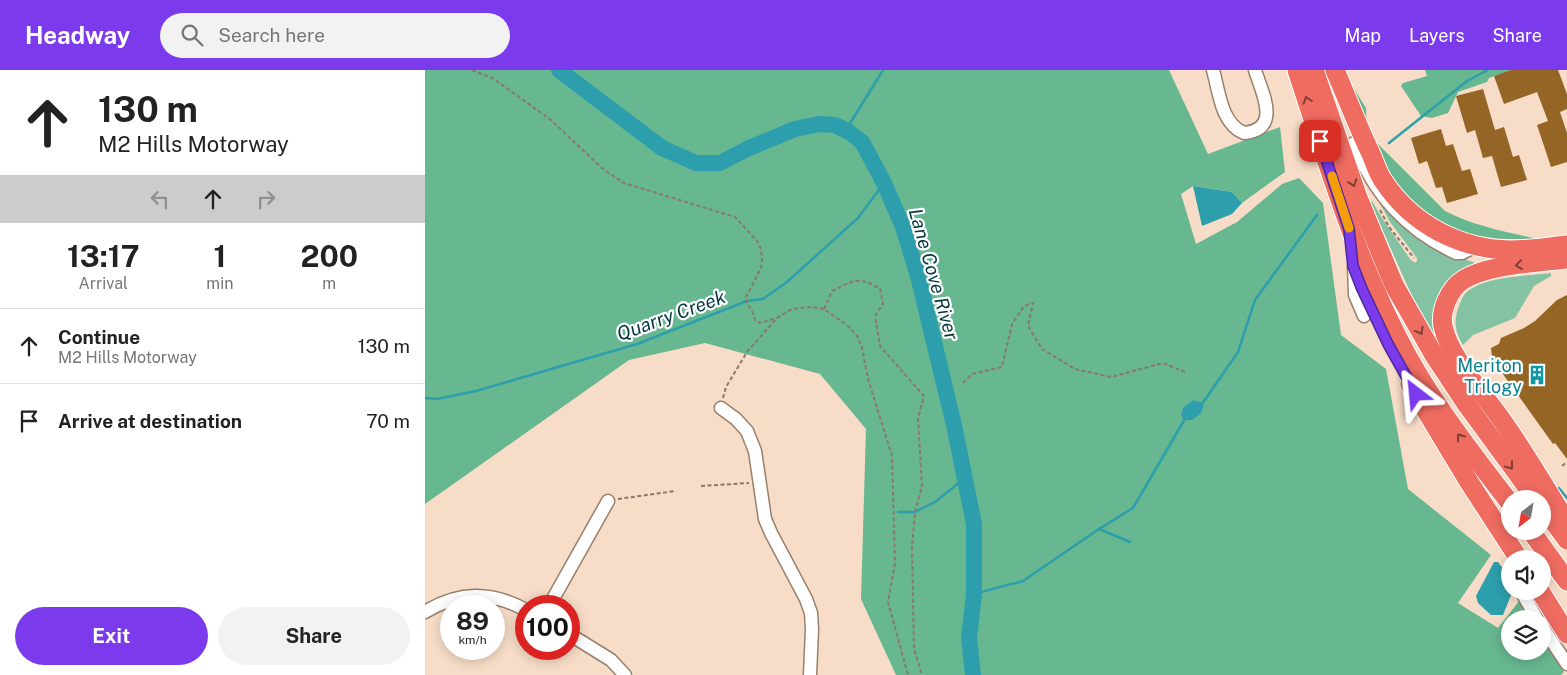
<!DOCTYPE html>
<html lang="en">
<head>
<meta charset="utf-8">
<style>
	body { margin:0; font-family:"Public Sans",sans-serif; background:#f2f2f2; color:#222; height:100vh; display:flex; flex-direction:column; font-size:19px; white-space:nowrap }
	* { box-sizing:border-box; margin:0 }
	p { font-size:16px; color:#767676 }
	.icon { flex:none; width:28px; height:28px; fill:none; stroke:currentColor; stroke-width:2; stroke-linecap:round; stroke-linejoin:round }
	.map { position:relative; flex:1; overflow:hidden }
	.side { display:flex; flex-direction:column; background:#fff; width:425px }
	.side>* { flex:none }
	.banner { background:#fff; color:#222; overflow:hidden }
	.needle { width:32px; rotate:211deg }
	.fabs { position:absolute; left:1076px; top:420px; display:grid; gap:10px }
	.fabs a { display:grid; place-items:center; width:50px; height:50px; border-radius:50%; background:#fff; box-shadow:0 2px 12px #0003; font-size:25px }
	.speed { position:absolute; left:15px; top:525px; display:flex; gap:10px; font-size:25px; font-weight:700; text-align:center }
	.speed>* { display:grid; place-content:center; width:65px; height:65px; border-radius:50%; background:#fff; box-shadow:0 2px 12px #0003; line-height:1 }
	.speed small { font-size:12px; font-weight:400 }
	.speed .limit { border:8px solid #d22; background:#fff; color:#111 }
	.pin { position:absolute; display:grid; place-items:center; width:42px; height:42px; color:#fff; margin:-21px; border-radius:10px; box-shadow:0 2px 8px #0006 }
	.me { position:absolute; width:55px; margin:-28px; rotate:331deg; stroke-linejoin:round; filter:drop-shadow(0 0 4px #0008) }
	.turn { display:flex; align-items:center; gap:18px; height:105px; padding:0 15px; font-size:22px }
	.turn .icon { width:65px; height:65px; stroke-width:2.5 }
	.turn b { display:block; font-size:35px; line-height:42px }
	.lanes { display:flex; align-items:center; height:48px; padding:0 15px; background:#0003; justify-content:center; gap:25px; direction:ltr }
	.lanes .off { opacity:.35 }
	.eta { display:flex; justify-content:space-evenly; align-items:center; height:85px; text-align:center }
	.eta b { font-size:30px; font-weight:700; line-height:35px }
	.action { display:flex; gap:10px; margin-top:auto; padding:10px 15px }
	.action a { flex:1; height:58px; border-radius:30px; background:#7c3aed; color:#fff; font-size:20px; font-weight:700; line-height:58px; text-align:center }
	.action a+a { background:#f2f2f2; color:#222 }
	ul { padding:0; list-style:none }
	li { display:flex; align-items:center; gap:15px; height:75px; padding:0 15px; border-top:1px solid #e0e0e0 }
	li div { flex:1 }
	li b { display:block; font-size:19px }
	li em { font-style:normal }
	header { display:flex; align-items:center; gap:30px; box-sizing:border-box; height:70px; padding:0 25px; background:#7c3aed; color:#fff }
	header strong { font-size:24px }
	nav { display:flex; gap:28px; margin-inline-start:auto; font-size:18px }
	.search { width:350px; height:45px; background:#f2f2f2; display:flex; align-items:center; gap:12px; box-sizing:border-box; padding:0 18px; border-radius:28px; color:#767676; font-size:19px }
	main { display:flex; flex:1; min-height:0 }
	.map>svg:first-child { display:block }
	.green { fill:#83c2a2 }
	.forest { fill:#67b790 }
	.water { fill:#2d9fac }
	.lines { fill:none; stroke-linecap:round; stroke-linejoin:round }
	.stream { stroke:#2d9fac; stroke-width:2.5 }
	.river { stroke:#2d9fac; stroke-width:16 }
	.building { fill:#946525 }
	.minor-casing { stroke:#98806c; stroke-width:15 }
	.highway-casing { stroke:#fff; stroke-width:21 }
	.path { stroke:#8a786a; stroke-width:2; stroke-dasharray:4 2.5; stroke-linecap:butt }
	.minor { stroke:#fff; stroke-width:12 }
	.highway { stroke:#ef6c61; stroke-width:19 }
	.oneway { stroke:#7e3e34 }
	.route-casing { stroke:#51269a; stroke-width:12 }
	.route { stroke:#7c3aed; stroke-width:9 }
	.slow { stroke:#f59e0b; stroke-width:9 }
	.labels { text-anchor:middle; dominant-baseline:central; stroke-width:4.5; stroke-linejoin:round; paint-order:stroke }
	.culture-label { font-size:18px; fill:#0d838f; stroke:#fff; text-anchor:end }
	.water-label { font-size:19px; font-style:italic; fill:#04383e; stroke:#fff }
</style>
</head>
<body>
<header>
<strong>Headway</strong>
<div class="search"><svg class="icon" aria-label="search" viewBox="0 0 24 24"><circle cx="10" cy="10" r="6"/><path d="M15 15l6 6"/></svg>Search here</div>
<nav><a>Map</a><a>Layers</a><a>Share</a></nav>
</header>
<main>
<section class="side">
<div class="banner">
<div class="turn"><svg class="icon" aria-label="ahead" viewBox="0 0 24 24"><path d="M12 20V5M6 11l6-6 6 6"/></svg><div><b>130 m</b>M2 Hills Motorway</div></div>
<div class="lanes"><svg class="icon off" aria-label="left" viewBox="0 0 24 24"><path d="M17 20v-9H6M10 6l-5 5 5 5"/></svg><svg class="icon" aria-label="ahead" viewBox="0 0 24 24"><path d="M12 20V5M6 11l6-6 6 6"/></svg><svg class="icon off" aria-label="right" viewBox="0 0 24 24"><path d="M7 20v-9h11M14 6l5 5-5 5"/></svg></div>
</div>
<div class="eta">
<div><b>13:17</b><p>Arrival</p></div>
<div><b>1</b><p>min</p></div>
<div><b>200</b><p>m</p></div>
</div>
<ul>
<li><svg class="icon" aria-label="ahead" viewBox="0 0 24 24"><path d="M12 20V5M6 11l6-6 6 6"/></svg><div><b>Continue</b><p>M2 Hills Motorway</p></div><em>130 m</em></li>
<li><svg class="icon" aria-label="arrive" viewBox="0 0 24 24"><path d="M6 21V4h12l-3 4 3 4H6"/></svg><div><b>Arrive at destination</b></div><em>70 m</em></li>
</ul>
<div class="action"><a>Exit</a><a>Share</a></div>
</section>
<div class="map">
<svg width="1142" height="605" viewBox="0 0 1142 605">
	<rect width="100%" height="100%" fill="#f7ddc7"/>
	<g class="green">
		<polygon points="952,126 1026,184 1053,194 1041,201 1014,274 987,226 945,132 947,131 957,148 985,189 990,193 992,191 992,188 965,152 952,128"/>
		<path d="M1126 203V206L1109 216 1090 248 1048 265 1038 275C1031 264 1029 255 1032 242 1034 236 1036 229 1040 224 1056 206 1103 206 1126 203Z"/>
	</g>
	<g class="forest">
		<polygon points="0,0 744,0 783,84 855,57 860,102 817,133 807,122 768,116 756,124 771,174 812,152 857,114 874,108 898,133 916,265 961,299 983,419 1066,485 1033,533 1073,558 1095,530 1107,549 1085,549 1085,581 1118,581 1118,566 1139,602 1136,605 471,605 436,529 441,359 395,304 280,273 204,290 0,434"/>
		<path d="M914 0H920L922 2 920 4 941 38 942 63 1020 141C1049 156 1081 162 1113 169 1095 169 1077 170 1059 167 970 154 943 73 914 0Z"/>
		<polygon points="1000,0 1086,0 1064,8 1062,12 1033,22 1023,43 1007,48 996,46 976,16 978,13 1002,6"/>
	</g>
	<g class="water">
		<polygon points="768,116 807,122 817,133 807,144 777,156"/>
		<path d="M768 330 778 333C780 341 773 346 767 350H759L756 345 758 338Z"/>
		<polygon points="1069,492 1073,492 1085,508 1085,521 1087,521 1087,523 1078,545 1066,545 1053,533 1051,526"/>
	</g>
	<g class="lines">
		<g class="stream">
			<polyline points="421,60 458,0"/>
			<polyline points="964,73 1042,11 1063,0"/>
			<polyline points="0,328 12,329 51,321 212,274 322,231 338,229 362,212 433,148 459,113"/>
			<polyline points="777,334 813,282 830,230 892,145"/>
			<polyline points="1134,418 1142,428"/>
			<polyline points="473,442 490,442 510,432 540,408"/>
			<polyline points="674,459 705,472"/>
			<polyline points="549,524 598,511 674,459 708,438 761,347"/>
		</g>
		<polyline class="river" points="134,0 237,78 271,93 295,93 324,78 370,59 394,54 410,55 424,62 437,72 459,113 478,157 493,206 529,355 549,454 549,524 544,568 548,605"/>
	</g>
	<g class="building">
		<polygon points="1086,0 1133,0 1142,24 1142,39 1135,42 1142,63 1142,92 1126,97 1112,55 1123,51 1112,22 1079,34 1069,6"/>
		<polygon points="1058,19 1070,60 1079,57 1088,87 1094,85 1102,110 1076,117 1067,86 1058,88 1050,60 1042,63 1031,26"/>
		<polygon points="1016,59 1021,76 1028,74 1037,101 1045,99 1053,124 1022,133 1017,117 1011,118 1002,91 994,94 986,68"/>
		<polygon points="1142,225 1142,389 1130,373 1128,374 1080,307 1067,287 1066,278 1074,274 1076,268 1099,258 1110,251 1132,230"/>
	</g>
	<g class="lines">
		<defs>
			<g id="minor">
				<path d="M788 0C794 21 796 54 819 63 857 59 837 23 830 0"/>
				<path d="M929 73C949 124 981 160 1031 183H1037L1051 176"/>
				<polyline points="929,196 930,225 939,246"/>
				<polyline points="296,338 311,349 322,361 330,381 340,449 346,463 381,529 386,543 387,559 385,605"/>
				<polyline points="1096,521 1112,549"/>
				<polyline points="124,536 183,431"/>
				<path d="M0 542C34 521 66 521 101 540"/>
				<polyline points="1118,558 1142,594"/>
				<polyline points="144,564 186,590 200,605"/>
			</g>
			<g id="highway">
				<path d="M872 0C904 98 933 196 983 287 1012 339 1049 386 1085 433"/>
				<polyline points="889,0 933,128 969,215 1009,285 1042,335 1111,429"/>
				<path d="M910 0C922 28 933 57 946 84 950 93 953 104 959 112 987 154 1034 179 1085 180 1104 180 1123 177 1142 175"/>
				<path d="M1142 189C1112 193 1063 194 1038 210 1024 219 1015 241 1018 256 1025 290 1064 329 1083 359 1104 389 1122 421 1142 452"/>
				<polyline points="985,314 1044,412 1094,489"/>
				<polyline points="1123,444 1142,470"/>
				<polyline points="1106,461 1142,511"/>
				<polyline points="1115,521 1142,564"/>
			</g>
		</defs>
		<use href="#minor" class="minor-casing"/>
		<use href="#highway" class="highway-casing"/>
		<g class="path">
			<polyline points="47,0 69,9 126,50 179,100 199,113 310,147 332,171 336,179 337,189 336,198 320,229 328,243 330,250 335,253 352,248"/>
			<polyline points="955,140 964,157 989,188"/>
			<path d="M399 239 407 221C428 211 433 205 455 219L458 234 450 246 455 276 499 326 493 348 497 416 490 442 487 477 489 579 497 605"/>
			<polyline points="538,313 547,304 577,297 587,254 599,236 608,233 603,256 617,279 650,299 686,307 738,293 760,302"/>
			<polyline points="298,328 301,317 322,282 352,248 367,239 386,237 399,239 423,256 432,266 437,278 443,309 467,386 470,493 463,532 483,605"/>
			<polyline points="1137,396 1142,392"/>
			<polyline points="276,416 324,413"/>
			<polyline points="193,429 250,421"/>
		</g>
		<use href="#minor" class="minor"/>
		<use href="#highway" class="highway"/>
	</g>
	<defs><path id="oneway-chevron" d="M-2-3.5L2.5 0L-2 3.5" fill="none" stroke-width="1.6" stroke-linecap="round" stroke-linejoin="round" transform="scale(1.25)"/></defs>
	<g class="oneway">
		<use href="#oneway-chevron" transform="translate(882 30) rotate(-108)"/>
		<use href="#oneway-chevron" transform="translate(928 113) rotate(71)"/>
		<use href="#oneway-chevron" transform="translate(1094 195) rotate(173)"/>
		<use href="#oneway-chevron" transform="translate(995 261) rotate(61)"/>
		<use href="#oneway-chevron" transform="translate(1035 367) rotate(-126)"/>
		<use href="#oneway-chevron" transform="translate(1085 396) rotate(53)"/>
	</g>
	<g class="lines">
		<defs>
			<polyline id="route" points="895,71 924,159 928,196 937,219 963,274 991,324"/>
		</defs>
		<use href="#route" class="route-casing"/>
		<use href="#route" class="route"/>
		<polyline class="slow" points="907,106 924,158"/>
	</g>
	<defs>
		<symbol id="building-bare" viewBox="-9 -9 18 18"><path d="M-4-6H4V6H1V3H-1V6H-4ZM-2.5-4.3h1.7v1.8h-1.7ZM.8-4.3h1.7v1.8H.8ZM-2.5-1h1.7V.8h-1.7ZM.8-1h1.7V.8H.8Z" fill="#0f9aa8" stroke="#fff" stroke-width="2.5" paint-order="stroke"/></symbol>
	</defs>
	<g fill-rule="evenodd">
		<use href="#building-bare" x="1098" y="291" width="28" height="28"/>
	</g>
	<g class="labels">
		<g class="culture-label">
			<text x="1097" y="295">Meriton<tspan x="1097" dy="21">Trilogy</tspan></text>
		</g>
		<g class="water-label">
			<text transform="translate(509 204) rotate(74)">Lane Cove River</text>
			<text transform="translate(246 245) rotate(-20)">Quarry Creek</text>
		</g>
	</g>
</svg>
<div class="fabs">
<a><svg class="needle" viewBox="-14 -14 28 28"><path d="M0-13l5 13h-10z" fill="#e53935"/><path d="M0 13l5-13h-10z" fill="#767676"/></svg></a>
<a><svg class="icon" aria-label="sound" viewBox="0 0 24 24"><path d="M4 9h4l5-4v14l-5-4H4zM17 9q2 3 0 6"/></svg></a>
<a><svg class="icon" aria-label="layers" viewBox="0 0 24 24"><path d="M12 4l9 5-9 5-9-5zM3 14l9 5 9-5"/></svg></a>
</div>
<div class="speed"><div>89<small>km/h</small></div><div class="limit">100</div></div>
<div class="pin" style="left:895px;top:71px;background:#d93025"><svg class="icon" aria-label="arrive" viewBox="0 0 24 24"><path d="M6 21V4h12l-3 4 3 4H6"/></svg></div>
<svg class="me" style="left:991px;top:324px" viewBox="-20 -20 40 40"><path d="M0-17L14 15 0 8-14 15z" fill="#7c3aed" stroke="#fff" stroke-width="4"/></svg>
</div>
</main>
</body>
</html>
